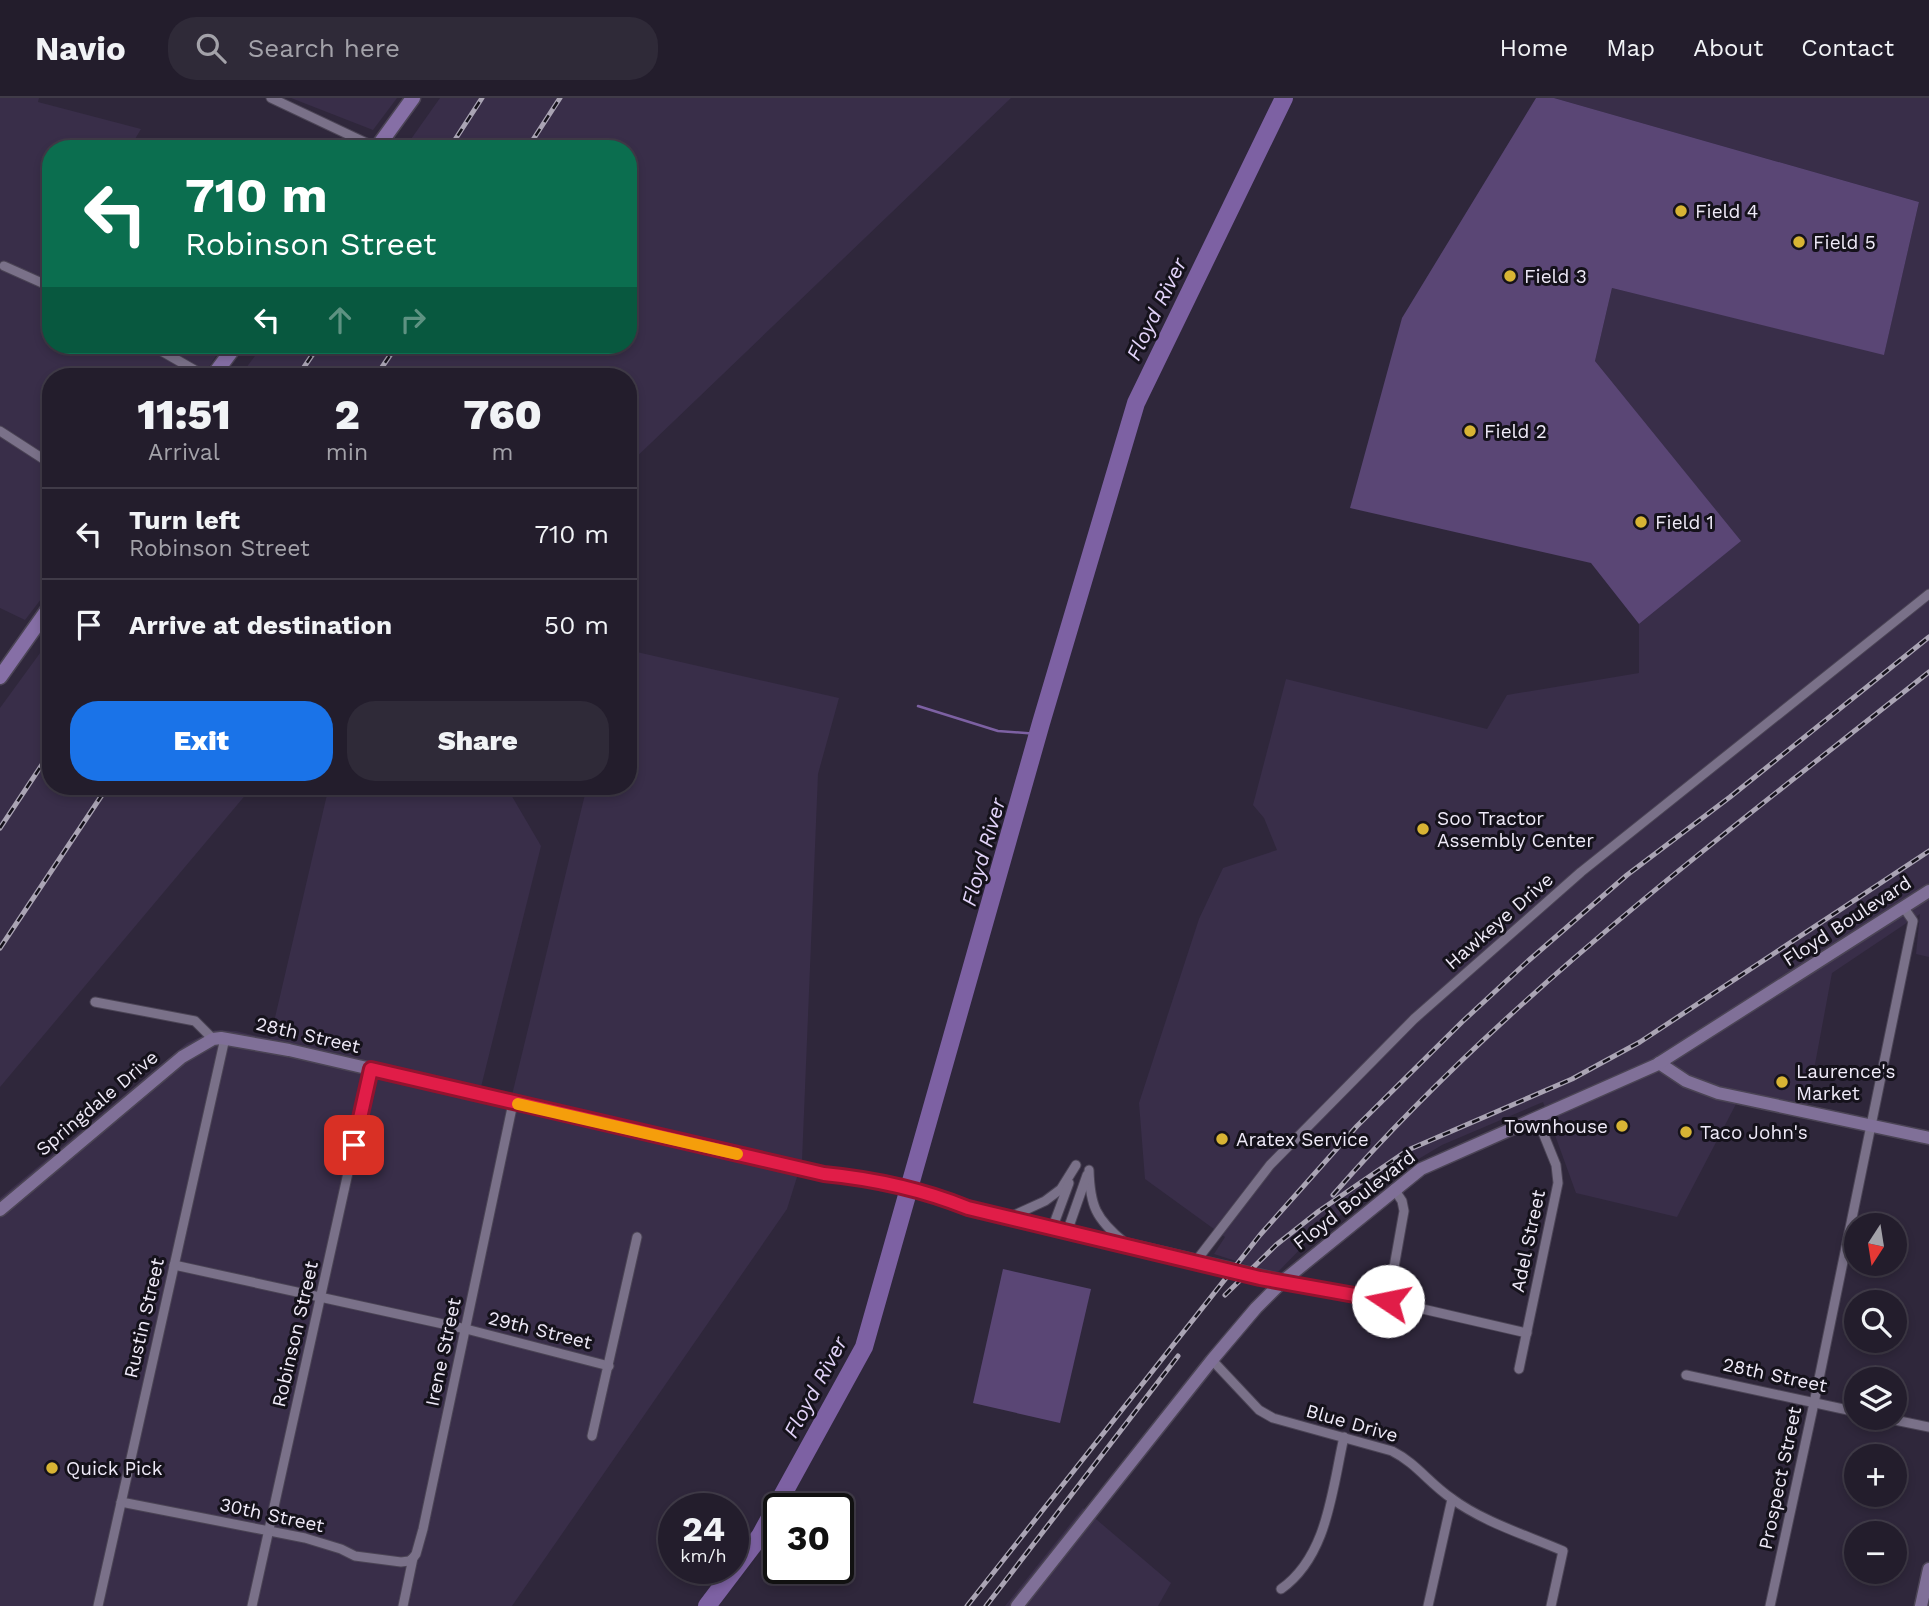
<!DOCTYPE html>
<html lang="en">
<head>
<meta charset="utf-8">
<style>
	body { margin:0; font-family:"Work Sans",sans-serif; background:#2f2a38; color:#f1f3f6; height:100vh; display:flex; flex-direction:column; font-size:26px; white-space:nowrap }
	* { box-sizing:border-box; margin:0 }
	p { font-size:23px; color:#a3a2a9 }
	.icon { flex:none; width:38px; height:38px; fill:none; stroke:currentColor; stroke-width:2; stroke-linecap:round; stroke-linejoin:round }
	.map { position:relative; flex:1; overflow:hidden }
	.details { position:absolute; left:42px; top:270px; width:595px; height:427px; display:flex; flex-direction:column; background:#231d2c; border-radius:28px; box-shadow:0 4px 10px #0003,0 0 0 2px #403b48 }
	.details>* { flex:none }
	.hud { position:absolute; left:42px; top:42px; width:595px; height:214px; border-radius:28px; box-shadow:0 4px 10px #0003,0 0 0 2px #403b48; background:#0b6e4f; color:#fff; overflow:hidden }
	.needle { width:46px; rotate:192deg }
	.buttons { position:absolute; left:1844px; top:1115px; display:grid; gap:14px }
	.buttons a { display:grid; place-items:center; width:63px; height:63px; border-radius:50%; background:#231d2c; box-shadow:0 4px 10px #0003,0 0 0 2px #403b48; font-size:35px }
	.speed { position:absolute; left:658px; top:1395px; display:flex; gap:14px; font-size:35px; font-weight:700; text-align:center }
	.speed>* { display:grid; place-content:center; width:91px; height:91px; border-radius:50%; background:#231d2c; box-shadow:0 4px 10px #0003,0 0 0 2px #403b48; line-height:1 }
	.speed small { font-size:18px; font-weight:400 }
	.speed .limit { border:4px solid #111; border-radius:10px; background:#fff; color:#111 }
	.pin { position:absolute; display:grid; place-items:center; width:60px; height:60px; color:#fff; margin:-30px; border-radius:14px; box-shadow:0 4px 10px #0006 }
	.me { position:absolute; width:77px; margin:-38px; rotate:281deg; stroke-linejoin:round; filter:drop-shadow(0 0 5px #0008) }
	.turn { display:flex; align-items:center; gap:24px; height:147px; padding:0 28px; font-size:32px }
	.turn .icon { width:91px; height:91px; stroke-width:2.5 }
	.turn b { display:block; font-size:49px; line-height:60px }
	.lanes { display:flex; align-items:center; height:66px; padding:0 28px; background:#0003; justify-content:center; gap:35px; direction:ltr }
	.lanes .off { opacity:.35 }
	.eta { display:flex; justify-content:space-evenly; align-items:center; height:119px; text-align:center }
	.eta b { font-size:42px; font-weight:800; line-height:49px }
	.action { display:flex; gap:14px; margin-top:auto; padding:14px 28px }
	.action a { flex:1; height:80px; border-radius:28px; background:#1a73e8; color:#fff; font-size:28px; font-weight:800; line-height:80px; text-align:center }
	.action a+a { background:#2f2a38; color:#f1f3f6 }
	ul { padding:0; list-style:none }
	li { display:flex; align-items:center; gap:21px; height:91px; padding:0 28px; border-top:2px solid #403b48 }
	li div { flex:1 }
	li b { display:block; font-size:26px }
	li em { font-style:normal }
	header { display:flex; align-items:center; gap:42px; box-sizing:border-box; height:98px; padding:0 35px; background:#231d2c; border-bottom:2px solid #403b48 }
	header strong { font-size:33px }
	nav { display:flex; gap:38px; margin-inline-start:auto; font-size:24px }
	.search { width:490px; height:63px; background:#2f2a38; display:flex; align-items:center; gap:18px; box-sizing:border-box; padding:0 24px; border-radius:28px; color:#a3a2a9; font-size:26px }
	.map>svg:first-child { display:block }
	.built { fill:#392e49 }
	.green { fill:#5a4675 }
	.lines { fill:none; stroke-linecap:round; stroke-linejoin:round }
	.stream { stroke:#7d61a3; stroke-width:2.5 }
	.river { stroke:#7d61a3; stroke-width:18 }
	.street-casing { stroke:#4b4455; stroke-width:11 }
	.secondary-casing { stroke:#4b4455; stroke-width:15 }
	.primary-casing { stroke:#4b4455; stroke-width:17 }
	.street { stroke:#7a7189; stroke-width:9 }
	.secondary { stroke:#807098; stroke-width:12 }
	.primary { stroke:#866fa6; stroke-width:14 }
	.rail-casing { stroke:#aaa4b4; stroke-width:5 }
	.rail { stroke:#15121b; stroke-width:2.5; stroke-dasharray:8; stroke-linecap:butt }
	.route-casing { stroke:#92132f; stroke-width:18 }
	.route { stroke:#e11d48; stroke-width:12 }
	.slow { stroke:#f59e0b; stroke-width:12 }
	.poi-dot { fill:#d8b434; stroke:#15121b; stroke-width:2.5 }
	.labels { text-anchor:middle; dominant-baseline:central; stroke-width:6; stroke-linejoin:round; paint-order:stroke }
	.poi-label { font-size:19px; fill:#efeaf8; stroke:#15121b; text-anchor:start }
	.street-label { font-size:19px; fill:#efeaf8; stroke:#15121b }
	.water-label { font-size:21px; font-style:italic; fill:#e2d3f9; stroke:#15121b }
</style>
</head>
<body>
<header>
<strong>Navio</strong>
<div class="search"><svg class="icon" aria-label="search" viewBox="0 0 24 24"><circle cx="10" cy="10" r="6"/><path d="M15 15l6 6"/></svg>Search here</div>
<nav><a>Home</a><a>Map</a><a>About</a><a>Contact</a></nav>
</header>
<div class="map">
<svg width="1929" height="1508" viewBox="0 0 1929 1508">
	<rect width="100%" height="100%" fill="#2f273b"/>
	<g class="built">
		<polygon points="0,0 39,0 38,4 141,31 129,51 51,51 51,247 223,247 203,278 51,278 51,488 25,522 0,510"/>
		<polygon points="291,0 397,0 373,32"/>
		<polygon points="440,0 1011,0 628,367 628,278 240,278 263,247 628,247 628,51 404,51"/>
		<polygon points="1554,0 1929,0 1929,859 1916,856 1920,816 1832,875 1805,1020 1736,1006 1677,1119 1576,1095 1543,1004 1442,1047 1395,1075 1310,1141 1276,1176 1214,1156 1225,1139 1145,1081 1139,1005 1199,821 1223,770 1277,752 1264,720 1253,707 1286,581 1487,631 1507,597 1639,575 1639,526 1740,443 1595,263 1612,190 1884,256 1919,104"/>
		<polygon points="51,540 51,688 253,688 0,989 0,610"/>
		<polygon points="628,552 839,600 818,676 802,1063 787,1111 512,1508 0,1508 0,1100 187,945 215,932 236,933 270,941 329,688 506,688 541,748 481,989 512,997 587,688 628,688"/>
		<polygon points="1083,1410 1171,1485 1158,1508 1005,1508"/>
	</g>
	<g class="green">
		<polygon points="1536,0 1554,0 1919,104 1884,257 1612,190 1595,263 1741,443 1639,526 1591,465 1350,410 1402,220"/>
		<polygon points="1003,1171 1091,1191 1060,1325 973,1305"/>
	</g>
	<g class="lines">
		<g class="stream">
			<polyline points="918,608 998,633 1038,636"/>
			<polyline points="771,1418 779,1423"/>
			<polyline points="838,1461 849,1468"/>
		</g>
		<polyline class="river" points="707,1508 760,1438 864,1249 1041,625 1136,305 1284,0"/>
		<defs>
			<g id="street">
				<polyline points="271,0 377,50"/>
				<polyline points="4,168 51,189"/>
				<polyline points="151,247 205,278"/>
				<polyline points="0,333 51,366"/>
				<polyline points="95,904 195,923 213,941"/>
				<path d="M1089 1072C1090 1108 1096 1121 1124 1144"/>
				<polyline points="1010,1119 1045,1103 1061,1091 1076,1067"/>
				<polyline points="1052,1131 1069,1085"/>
				<polyline points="1067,1134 1087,1077"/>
				<polyline points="1196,1163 1270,1067 1414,921 1581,774 1929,496"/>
				<polyline points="174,1167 466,1231 609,1268"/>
				<polyline points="1283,1183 1388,1203 1527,1235"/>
				<polyline points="1388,1203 1404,1113 1402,1103 1394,1091"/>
				<path d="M1212 1262 1259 1312 1273 1320 1392 1353C1416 1365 1429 1385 1451 1400 1483 1424 1526 1437 1563 1453L1551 1508"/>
				<polyline points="1519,1271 1558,1085 1556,1067 1537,1020"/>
				<polyline points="1686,1277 1857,1314"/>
				<polyline points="1885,1320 1929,1329"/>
				<polyline points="592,1338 637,1139"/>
				<polyline points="121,1404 305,1440 341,1451 355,1458 401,1464 409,1463 413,1460"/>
				<path d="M1281 1491C1328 1458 1332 1391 1344 1339"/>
				<polyline points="98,1508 225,940"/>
				<polyline points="252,1508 371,971"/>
				<polyline points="403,1508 413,1460 416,1456 423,1431 513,1005"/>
				<polyline points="1428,1508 1452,1401"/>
				<polyline points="1770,1508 1814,1305 1913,823 1904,810"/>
			</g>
			<g id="secondary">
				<polyline points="1659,965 1686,983 1718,995 1929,1040"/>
				<path d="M0 1112 182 959 213 941 221 940 289 952 824 1076C875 1081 921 1091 968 1110L1283 1183"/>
				<polyline points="1017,1508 1212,1262 1256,1210 1283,1183 1421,1071 1656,967 1929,793"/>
				<polyline points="1921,1508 1929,1471"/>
			</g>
			<g id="primary">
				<polyline points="376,51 413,0"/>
				<polyline points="213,278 236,247"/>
				<polyline points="0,579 51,507"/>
			</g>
		</defs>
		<use href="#street" class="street-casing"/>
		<use href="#secondary" class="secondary-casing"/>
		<use href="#primary" class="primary-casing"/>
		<use href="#street" class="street"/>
		<use href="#secondary" class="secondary"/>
		<use href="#primary" class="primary"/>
		<defs>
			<g id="rail">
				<polyline points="449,51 482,0"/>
				<polyline points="527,51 560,0"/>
				<polyline points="298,278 319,247"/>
				<polyline points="376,278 397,247"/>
				<polyline points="0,730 51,653"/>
				<polyline points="0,850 108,688"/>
				<path d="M1333 1097C1507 897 1723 738 1929 574"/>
				<polyline points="1225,1197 1276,1147 1319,1113 1408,1052 1572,981 1640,944 1929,753"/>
				<polyline points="967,1508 1260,1137 1357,1028 1462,924 1528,863 1627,777 1730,699 1929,539"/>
				<polyline points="986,1508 1178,1258"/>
			</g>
		</defs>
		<use href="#rail" class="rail-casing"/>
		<use href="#rail" class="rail"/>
	</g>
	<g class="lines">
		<defs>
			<path id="route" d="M354 1047 371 971 824 1076C875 1081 921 1091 968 1110L1260 1180 1388 1203"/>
		</defs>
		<use href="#route" class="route-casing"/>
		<use href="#route" class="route"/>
		<polyline class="slow" points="518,1006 737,1056"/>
	</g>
	<g class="poi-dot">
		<circle cx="1681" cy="113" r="7"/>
		<circle cx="1799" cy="144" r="7"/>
		<circle cx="1510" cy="178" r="7"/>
		<circle cx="1470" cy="333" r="7"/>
		<circle cx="1641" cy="424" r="7"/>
		<circle cx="1423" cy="731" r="7"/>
		<circle cx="1782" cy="984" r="7"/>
		<circle cx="1622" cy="1028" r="7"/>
		<circle cx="1686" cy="1034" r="7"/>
		<circle cx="1222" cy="1041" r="7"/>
		<circle cx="52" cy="1370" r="7"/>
	</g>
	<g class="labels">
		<g class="poi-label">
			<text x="1695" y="113">Field 4</text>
			<text x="1813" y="144">Field 5</text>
			<text x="1524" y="178">Field 3</text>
			<text x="1484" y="333">Field 2</text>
			<text x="1655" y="424">Field 1</text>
			<text x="1437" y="720">Soo Tractor<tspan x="1437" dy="22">Assembly Center</tspan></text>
			<text x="1796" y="973">Laurence's<tspan x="1796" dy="22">Market</tspan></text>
			<text x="1608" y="1028" text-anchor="end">Townhouse</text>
			<text x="1700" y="1034">Taco John's</text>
			<text x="1236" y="1041">Aratex Service</text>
			<text x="66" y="1370">Quick Pick</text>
		</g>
		<g class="street-label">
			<text transform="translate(1499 823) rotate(-41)">Hawkeye Drive</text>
			<text transform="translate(1847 823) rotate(-33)">Floyd Boulevard</text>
			<text transform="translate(308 937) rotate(13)">28th Street</text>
			<text transform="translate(97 1005) rotate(-40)">Springdale Drive</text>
			<text transform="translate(1354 1102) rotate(-38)">Floyd Boulevard</text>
			<text transform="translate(1528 1143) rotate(-78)">Adel Street</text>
			<text transform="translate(144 1220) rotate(-77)">Rustin Street</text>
			<text transform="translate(540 1232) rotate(14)">29th Street</text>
			<text transform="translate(295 1236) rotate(-77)">Robinson Street</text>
			<text transform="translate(443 1254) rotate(-78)">Irene Street</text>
			<text transform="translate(1775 1277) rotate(12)">28th Street</text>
			<text transform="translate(1352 1325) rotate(16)">Blue Drive</text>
			<text transform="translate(1780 1380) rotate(-78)">Prospect Street</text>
			<text transform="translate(272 1417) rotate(12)">30th Street</text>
		</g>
		<g class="water-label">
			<text transform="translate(1156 211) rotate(-64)">Floyd River</text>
			<text transform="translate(983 754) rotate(-74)">Floyd River</text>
			<text transform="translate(815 1289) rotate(-62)">Floyd River</text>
		</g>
	</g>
</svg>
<div class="buttons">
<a><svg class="needle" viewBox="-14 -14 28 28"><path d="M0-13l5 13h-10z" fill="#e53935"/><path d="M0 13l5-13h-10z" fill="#a3a2a9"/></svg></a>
<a><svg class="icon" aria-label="search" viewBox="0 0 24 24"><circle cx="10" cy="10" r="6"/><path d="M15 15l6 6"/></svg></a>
<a><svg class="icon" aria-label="layers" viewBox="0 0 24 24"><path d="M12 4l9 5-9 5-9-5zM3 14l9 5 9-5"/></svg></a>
<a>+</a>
<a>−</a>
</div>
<div class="speed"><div>24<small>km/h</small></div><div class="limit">30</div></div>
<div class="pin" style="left:354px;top:1047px;background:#d93025"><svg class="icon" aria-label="arrive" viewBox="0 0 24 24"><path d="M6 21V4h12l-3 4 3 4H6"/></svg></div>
<svg class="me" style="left:1388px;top:1203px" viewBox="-20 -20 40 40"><circle r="19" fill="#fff"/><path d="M0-13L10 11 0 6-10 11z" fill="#e11d48"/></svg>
<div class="hud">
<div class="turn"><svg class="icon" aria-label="left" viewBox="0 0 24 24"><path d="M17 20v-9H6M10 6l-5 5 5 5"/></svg><div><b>710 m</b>Robinson Street</div></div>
<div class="lanes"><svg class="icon" aria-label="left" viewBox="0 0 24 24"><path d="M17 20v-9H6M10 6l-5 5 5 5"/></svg><svg class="icon off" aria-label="ahead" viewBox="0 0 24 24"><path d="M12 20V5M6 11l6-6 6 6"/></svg><svg class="icon off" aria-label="right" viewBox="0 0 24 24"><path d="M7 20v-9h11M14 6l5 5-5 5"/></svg></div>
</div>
<section class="details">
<div class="eta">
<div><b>11:51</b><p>Arrival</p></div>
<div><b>2</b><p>min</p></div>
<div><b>760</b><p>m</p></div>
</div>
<ul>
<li><svg class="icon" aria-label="left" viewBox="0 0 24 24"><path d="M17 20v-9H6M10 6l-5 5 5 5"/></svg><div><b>Turn left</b><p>Robinson Street</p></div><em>710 m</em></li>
<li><svg class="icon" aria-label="arrive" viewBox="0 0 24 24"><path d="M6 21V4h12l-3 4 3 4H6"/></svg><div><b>Arrive at destination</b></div><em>50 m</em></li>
</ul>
<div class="action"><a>Exit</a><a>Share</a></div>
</section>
</div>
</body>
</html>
